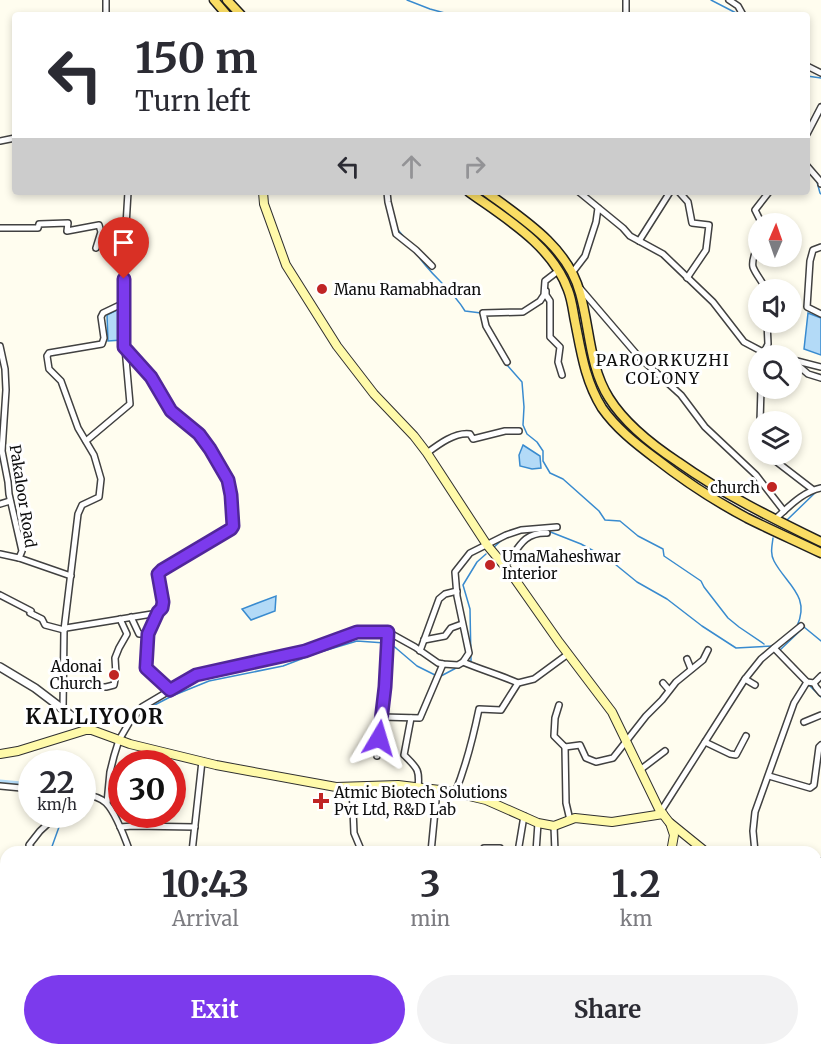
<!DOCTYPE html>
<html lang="en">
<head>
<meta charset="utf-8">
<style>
	body { margin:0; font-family:Merriweather,serif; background:#f2f2f3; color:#2b2b33; height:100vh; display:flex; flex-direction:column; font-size:22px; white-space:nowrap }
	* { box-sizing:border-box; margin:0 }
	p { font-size:20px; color:#7c7c81 }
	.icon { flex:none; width:33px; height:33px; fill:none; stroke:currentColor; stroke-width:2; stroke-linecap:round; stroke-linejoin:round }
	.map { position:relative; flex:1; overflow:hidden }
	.details { position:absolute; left:0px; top:846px; width:822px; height:210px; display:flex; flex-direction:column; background:#fff; border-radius:18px 18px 0 0; box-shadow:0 3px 9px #0003 }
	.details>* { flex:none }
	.banner { position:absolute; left:12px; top:12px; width:798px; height:183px; border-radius:6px; box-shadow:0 3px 9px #0003; background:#fff; color:#2b2b33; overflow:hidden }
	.needle { width:39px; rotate:2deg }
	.tools { position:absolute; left:748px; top:213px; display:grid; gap:12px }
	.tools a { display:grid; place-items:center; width:54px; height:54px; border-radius:50%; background:#fff; box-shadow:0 3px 9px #0003; font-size:30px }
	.speed { position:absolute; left:18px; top:750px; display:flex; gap:12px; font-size:30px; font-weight:700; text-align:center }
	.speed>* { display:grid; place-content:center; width:78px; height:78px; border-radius:50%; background:#fff; box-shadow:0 3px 9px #0003; line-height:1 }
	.speed small { font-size:15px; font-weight:400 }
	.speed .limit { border:9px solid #d22; background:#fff; color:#111 }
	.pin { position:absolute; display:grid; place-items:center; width:51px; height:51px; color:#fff; margin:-62px -26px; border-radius:50% 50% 50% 0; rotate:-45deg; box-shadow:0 0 6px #0007 }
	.pin .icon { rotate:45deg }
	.me { position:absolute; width:66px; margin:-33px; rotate:7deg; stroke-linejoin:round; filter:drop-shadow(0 0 4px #0008) }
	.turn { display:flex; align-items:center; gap:21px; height:126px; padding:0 24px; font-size:27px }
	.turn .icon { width:78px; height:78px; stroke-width:2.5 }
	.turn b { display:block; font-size:42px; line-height:51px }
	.lanes { display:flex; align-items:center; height:57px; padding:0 24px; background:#0003; justify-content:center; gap:30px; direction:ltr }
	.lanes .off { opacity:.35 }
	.eta { display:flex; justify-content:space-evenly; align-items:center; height:102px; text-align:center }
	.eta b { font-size:36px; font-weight:700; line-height:42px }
	.cta { display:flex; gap:12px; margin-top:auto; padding:12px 24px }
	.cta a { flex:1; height:69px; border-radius:36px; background:#7c3aed; color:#fff; font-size:24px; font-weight:700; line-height:69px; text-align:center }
	.cta a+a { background:#f2f2f3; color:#2b2b33 }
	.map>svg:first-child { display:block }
	.water { fill:#b3daf7; stroke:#398bcf; stroke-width:1.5 }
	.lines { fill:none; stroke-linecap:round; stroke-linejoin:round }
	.stream { stroke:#398bcf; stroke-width:1.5 }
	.canal { stroke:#b3daf7; stroke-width:5 }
	.minor-casing { stroke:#414141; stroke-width:8 }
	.tertiary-casing { stroke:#414141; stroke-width:10 }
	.secondary-casing { stroke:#303030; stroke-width:10 }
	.primary-casing { stroke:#1f1f1f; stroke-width:11 }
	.minor { stroke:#fff; stroke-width:5 }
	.tertiary { stroke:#fff; stroke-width:7 }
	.secondary { stroke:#fffaaa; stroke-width:8 }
	.primary { stroke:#fadd64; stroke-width:8 }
	.route-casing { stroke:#51269a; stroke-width:15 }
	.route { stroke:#7c3aed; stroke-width:10 }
	.poi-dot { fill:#c02524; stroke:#fff; stroke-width:2 }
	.labels { text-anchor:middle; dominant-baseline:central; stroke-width:6; stroke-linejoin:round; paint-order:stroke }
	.poi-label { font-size:15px; fill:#0e0e0e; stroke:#fff; text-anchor:start }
	.street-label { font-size:15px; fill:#0e0e0e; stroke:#fff }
	.neighbourhood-label { font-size:16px; letter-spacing:1.5px; fill:#0e0e0e; stroke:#fff }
	.district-label { font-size:21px; font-weight:bold; letter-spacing:1.5px; fill:#0e0e0e; stroke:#fff }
</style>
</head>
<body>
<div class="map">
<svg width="821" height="1056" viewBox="0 0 821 1056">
	<rect width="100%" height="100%" fill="#fffdef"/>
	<g class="water">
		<polygon points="121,308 122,340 108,341 107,315"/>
		<polygon points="808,313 821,318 821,355 804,349"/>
		<polygon points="523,445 540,456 541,468 532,469 520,466 519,455"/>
		<polygon points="276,596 275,611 251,620 242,609"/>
		<polygon points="816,1015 821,1017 821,1056 814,1056 805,1050 816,1050"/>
	</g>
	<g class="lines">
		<g class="stream">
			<polyline points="407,0 430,9 452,15"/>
			<polyline points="711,0 740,15"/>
			<polyline points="807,76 821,78"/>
			<polyline points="817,182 820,193 821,194"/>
			<polyline points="398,230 405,238"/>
			<path d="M417 254C430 275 452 289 465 311L481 313"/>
			<polyline points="507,365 522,382 524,407 523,425 527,434 537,442 543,451 543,461 550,473 563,479 599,511 605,520 620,521 638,536 663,549 664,556 701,581 704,587 728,618 739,627 764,644"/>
			<polyline points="787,520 817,491"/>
			<polyline points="548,531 581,544 610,560 637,582 667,599 702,626 736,648 773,646"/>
			<path d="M773 538C772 546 770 554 774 561 786 584 811 596 797 626"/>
			<polyline points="493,548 503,539"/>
			<polyline points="390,643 417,666 437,676"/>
			<polyline points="780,650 804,627 821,641"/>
			<polyline points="468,662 471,661 470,609 463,585 477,562 486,554"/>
			<polyline points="441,676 458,667"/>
			<polyline points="809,685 821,697"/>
			<polyline points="141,712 172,696 209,681 283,666 317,653 357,641 385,643"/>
			<polyline points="124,738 127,732"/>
			<polyline points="115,760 113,783 113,801 122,825"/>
			<polyline points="50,852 59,827 58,814"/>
			<polyline points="0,901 6,893"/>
			<polyline points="407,1056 407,1050"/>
		</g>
		<polyline class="canal" points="0,782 32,785"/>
		<defs>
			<g id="minor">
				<polyline points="729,0 738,6 743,15"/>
				<polyline points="106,15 106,0"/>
				<polyline points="626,15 626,0"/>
				<polyline points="807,66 821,73"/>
				<polyline points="807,134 821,107"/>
				<polyline points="0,141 15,138"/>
				<polyline points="807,166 821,182 821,184"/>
				<polyline points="387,192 388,202 396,234 416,250 432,266"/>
				<polyline points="579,192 623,228 630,236 663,254 713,302 744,342 763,352 783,356"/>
				<polyline points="679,192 688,202 692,223 709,225 706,250 687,278"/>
				<polyline points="762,224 755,210 769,192"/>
				<polyline points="0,228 38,228 39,224 68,223 67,231 99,225 101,232 96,248"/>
				<polyline points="639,241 670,192"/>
				<path d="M759 242C757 249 751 259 753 267 756 275 763 282 766 290"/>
				<polyline points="821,247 813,250 810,261 807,307 821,314"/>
				<polyline points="572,273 585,256 596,222 598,208"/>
				<polyline points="579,287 639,357 681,395 705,427 756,475 784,511"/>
				<polyline points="546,291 546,295 550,301 550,337 560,347 558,362 562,375"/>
				<polyline points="0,346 5,369 6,390 2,451 8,482 9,494 22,551 19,558 0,554"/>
				<polyline points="763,354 768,344 767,322"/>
				<polyline points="792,360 808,374 821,378"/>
				<polyline points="793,360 821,367"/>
				<polyline points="507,362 486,326 483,313 523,312 540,301 544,295 545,281 558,271"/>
				<polyline points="760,422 761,388"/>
				<polyline points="86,441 130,404 125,348"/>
				<path d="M427 453C439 444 455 432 470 434L473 439 505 431H519"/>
				<polyline points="772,454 773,459 812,489"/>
				<polyline points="0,504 10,501"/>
				<path d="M775 519C789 507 802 492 821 488"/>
				<polyline points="19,558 71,576"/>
				<path d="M505 566C518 550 522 532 547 533"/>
				<polyline points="0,595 31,611 30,613 42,619 45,625 64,630 78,514 82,505 99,497 101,479 94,455 78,428 61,381 49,369 47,356 49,353 102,344 104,338 101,317 103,313 124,303"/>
				<polyline points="158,612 148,634 146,668 170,691"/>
				<polyline points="131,617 139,634 148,634"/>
				<polyline points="424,640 445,636 451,628 462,624"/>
				<polyline points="774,648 801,626"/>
				<polyline points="420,651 439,599 445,594 457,591"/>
				<polyline points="687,659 691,669"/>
				<path d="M463 662C482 670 500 675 518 683"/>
				<polyline points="745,679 755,685"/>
				<polyline points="663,683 669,690"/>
				<polyline points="814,683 816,687 821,693"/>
				<polyline points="64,686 106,687 114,685 116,674 115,658 119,648 127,634 120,619"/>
				<polyline points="559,705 555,718 554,736 565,747 580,745 586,758 596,762 613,758 646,716 662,700 676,682 703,660 708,650"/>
				<path d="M63 709 64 630 66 628 152 614C171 607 159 589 158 574L162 570 231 529 233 526 231 495 228 480 209 449 199 433 171 411 151 377 124 347V259L128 192"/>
				<polyline points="382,717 420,718 443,664"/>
				<path d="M411 718 404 755C417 768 420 769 418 788"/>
				<polyline points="804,722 821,715"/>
				<polyline points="705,742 730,754 736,755 746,736"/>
				<polyline points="565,747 566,803 570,820"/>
				<polyline points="377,756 385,687 388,632"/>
				<polyline points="640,770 665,751"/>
				<polyline points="769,776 810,788 814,785 819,747 821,745"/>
				<polyline points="0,786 32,789"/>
				<polyline points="352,786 354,833 362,852"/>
				<path d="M455 793C466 766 473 738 479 709L501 710 518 683 534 679 568 654"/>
				<path d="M82 794C90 795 100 797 106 803 116 813 125 838 130 852"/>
				<polyline points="107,803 110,772 114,756 119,740 129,723 142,707 196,675 305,651 357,632 388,632 415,647 438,663 443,664 458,665 463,662 469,653 457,596 455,572 470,553 506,535 521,530 557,527"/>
				<polyline points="661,811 745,679 761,659 774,648 807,682 814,683 821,676"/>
				<polyline points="554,826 555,852"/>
				<polyline points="120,827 133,826 195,827"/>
				<polyline points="34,852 29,845 40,831 53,819 54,814"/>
				<polyline points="192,852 202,761"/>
				<polyline points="431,852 437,790"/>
				<polyline points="484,852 484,848 500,848"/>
				<polyline points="518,852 524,816"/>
				<polyline points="536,852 538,823"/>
				<polyline points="755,852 753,831 755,812 794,703 807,682"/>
				<polyline points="0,895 6,887"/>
				<polyline points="816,929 821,929"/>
				<polyline points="816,955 821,955"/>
				<polyline points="816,994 821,988"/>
				<polyline points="816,1015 821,1018"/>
				<polyline points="77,1050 87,1050"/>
				<polyline points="115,1050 116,1056"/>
				<polyline points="180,1050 181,1056"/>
				<polyline points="579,1050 590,1056"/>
				<polyline points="68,1056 70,1050"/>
				<polyline points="401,1056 401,1050"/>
				<polyline points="715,1056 715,1053 723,1056 727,1050"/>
				<polyline points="768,1056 770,1050"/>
			</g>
			<polyline id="tertiary" points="0,667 35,688 89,729"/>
			<g id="secondary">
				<polyline points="263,192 264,204 286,265 337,346 374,394 414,436 427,453 487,545 512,575 559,642 612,712 659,809 669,822 706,852"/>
				<polyline points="0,754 18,751 89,729 130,744 216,765 336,787 398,785 448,791 486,800 538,823 554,826 575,818 612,822 663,814"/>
				<polyline points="670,823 674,835 671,852"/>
				<polyline points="816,863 821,862"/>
				<polyline points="597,1056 599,1050"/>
			</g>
			<g id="primary">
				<polyline points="214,0 227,15"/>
				<polyline points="227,0 241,15"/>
				<path d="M469 192C505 218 552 245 568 290 572 300 573 311 575 321 581 351 585 381 602 408 616 428 635 443 655 458 683 480 715 501 747 518 771 530 796 541 821 553"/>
				<path d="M486 192C523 219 568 247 580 293 590 328 589 366 609 398 626 425 652 445 678 462 723 494 772 518 821 542"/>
			</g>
		</defs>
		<use href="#minor" class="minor-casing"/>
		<use href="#tertiary" class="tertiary-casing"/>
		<use href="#secondary" class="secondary-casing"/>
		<use href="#primary" class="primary-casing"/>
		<use href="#minor" class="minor"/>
		<use href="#tertiary" class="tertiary"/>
		<use href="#secondary" class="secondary"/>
		<use href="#primary" class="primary"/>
	</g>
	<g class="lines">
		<defs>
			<polyline id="route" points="124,279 124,347 151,377 171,411 199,434 210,449 228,480 231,495 233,526 231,529 162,570 158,574 163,602 162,608 158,612 148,634 146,668 170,690 196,675 305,651 357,632 388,632 385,687 379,738"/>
		</defs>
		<use href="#route" class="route-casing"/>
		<use href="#route" class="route"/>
	</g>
	<g class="poi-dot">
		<circle cx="322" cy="289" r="6"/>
		<circle cx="772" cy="487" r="6"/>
		<circle cx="490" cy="565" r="6"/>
		<circle cx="114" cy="675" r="6"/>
		<path d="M318 792h6v6h6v6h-6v6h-6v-6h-6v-6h6z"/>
	</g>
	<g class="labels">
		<g class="poi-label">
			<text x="334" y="289">Manu Ramabhadran</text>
			<text x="760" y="487" text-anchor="end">church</text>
			<text x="502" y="556">UmaMaheshwar<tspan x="502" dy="17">Interior</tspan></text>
			<text x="102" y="666" text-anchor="end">Adonai<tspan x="102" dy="17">Church</tspan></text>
			<text x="334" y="792">Atmic Biotech Solutions<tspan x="334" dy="17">Pvt Ltd, R&amp;D Lab</tspan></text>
		</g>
		<g class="street-label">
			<text transform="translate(23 496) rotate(81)">Pakaloor Road</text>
		</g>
		<g class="neighbourhood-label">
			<text x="663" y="360">PAROORKUZHI<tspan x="663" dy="18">COLONY</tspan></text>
		</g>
		<g class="district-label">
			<text x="95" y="716">KALLIYOOR</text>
		</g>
	</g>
</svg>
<div class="tools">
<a><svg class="needle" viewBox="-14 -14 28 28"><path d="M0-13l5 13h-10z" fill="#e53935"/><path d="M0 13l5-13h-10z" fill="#7c7c81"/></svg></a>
<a><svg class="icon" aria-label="sound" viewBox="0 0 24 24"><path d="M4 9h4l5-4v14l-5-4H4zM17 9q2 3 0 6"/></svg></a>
<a><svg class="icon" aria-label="search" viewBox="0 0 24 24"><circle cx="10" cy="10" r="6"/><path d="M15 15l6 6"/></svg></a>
<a><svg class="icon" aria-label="layers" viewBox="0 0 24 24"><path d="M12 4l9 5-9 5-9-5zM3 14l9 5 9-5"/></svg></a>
</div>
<div class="speed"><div>22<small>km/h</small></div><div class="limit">30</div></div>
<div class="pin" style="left:124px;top:279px;background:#d93025"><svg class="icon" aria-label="arrive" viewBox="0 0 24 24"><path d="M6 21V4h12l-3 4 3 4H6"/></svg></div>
<svg class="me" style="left:379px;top:738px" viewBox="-20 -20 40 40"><path d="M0-17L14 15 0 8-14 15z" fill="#7c3aed" stroke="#fff" stroke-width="4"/></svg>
<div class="banner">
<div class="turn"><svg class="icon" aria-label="left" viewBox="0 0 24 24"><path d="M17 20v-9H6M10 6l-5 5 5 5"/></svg><div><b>150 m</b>Turn left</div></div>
<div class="lanes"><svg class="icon" aria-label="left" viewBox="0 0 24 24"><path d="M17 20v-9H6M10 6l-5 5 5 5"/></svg><svg class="icon off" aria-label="ahead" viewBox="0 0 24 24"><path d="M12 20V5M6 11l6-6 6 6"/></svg><svg class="icon off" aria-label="right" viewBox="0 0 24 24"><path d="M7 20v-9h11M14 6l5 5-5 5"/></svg></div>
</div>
<section class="details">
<div class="eta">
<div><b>10:43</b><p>Arrival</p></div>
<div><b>3</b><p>min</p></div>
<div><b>1.2</b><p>km</p></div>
</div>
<div class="cta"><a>Exit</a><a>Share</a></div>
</section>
</div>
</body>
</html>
